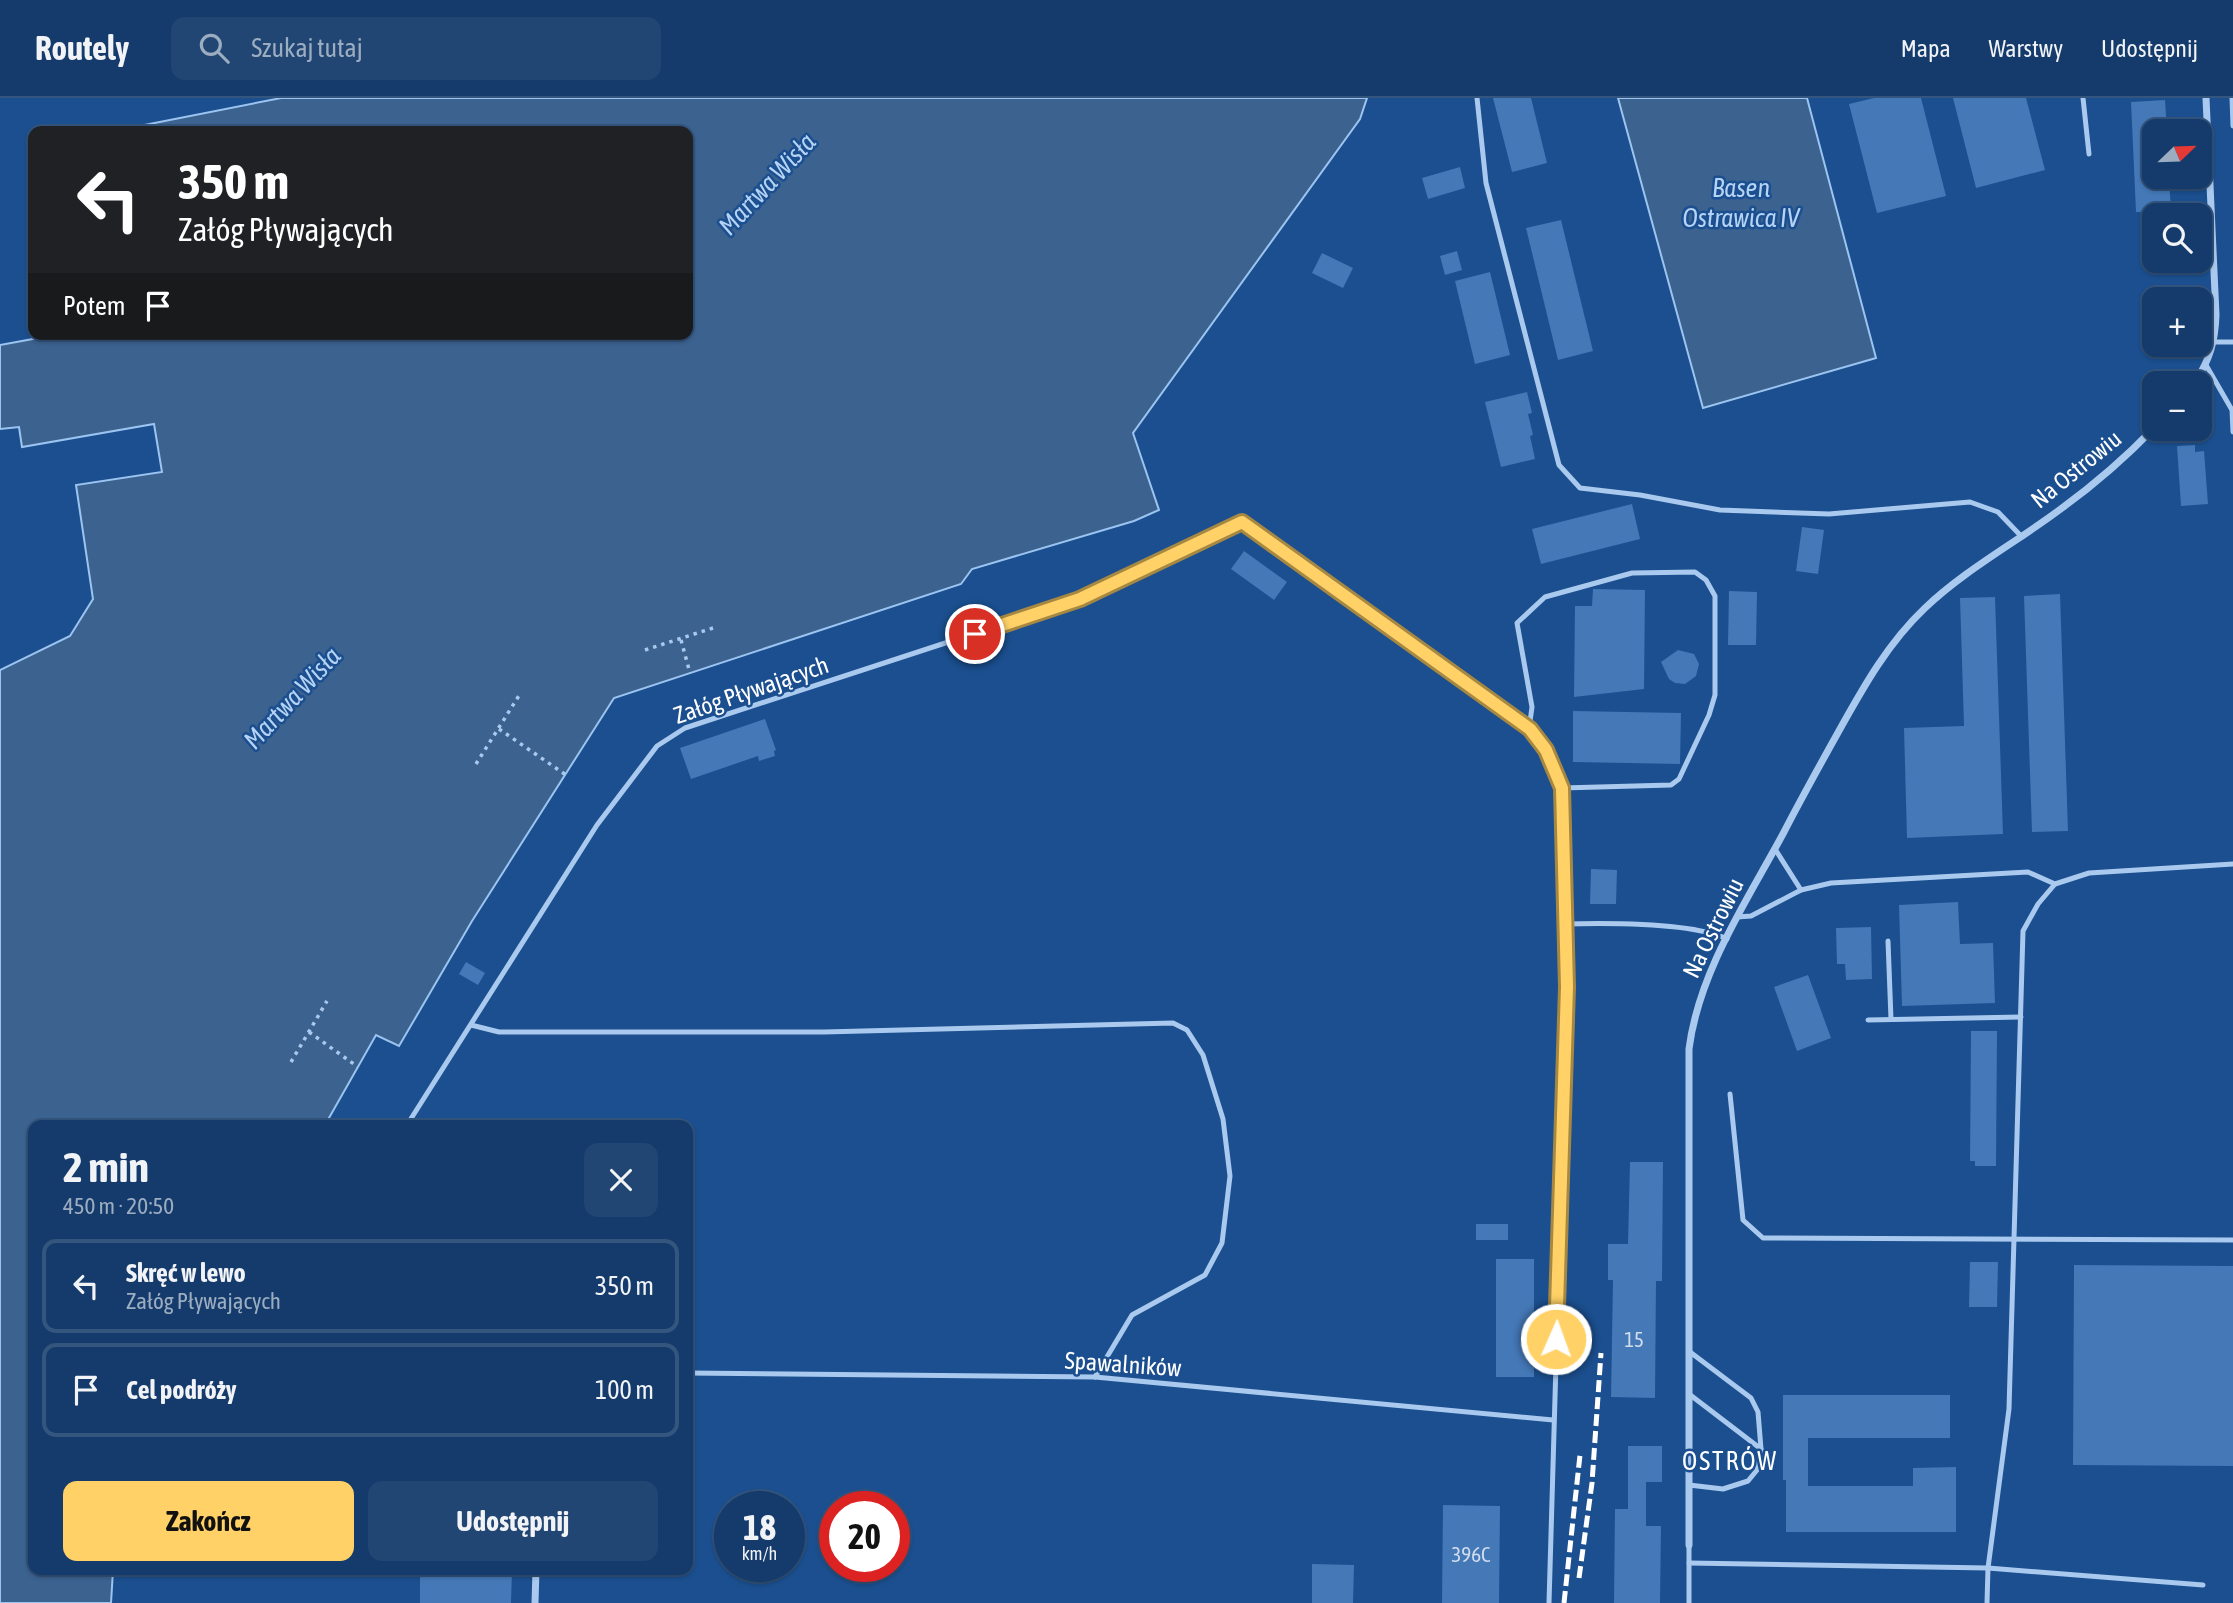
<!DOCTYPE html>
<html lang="pl">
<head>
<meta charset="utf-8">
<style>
	body { margin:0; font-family:"Asap Condensed",sans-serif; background:#214673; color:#f1f3f6; height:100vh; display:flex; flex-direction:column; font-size:26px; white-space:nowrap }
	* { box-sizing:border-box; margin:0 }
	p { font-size:23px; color:#9dadc1 }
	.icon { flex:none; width:38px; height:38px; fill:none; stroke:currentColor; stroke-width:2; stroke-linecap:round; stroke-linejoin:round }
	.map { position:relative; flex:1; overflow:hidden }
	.side { position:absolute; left:28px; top:1022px; width:665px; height:455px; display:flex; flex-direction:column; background:#143b6b; border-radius:14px; box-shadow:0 2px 5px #0004,0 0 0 2px #33557e }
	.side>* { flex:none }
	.guide { position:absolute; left:28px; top:28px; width:665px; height:214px; border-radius:14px; box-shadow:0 2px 5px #0004,0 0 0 2px #33557e; background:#202124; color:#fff; overflow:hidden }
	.needle { width:46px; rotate:67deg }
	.buttons { position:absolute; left:2142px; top:21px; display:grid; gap:14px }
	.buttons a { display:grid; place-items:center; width:70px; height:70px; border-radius:14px; background:#143b6b; box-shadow:0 2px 5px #0004,0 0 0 2px #33557e; font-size:35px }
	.speed { position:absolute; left:714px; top:1393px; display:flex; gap:14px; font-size:35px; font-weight:700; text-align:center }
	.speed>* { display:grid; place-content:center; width:91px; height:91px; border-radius:50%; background:#143b6b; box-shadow:0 2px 5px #0004,0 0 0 2px #33557e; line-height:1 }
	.speed small { font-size:18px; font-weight:400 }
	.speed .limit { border:10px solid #d22; background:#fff; color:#111 }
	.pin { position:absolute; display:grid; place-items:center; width:60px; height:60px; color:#fff; margin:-30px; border:4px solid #fff; border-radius:50%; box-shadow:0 2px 7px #0007 }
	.me { position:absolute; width:77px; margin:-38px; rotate:2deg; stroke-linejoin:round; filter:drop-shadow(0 0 5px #0008) }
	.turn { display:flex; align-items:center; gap:24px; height:147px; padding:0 35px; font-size:32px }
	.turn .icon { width:91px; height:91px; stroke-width:2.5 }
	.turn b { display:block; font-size:49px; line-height:60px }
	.then { display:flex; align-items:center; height:66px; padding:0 35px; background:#0003; gap:14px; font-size:26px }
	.round { display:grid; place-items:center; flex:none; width:74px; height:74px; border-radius:14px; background:#214673 }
	.overview { display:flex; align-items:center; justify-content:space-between; height:119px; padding:0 35px }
	h1 { font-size:42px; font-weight:700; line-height:52px }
	.button { display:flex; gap:14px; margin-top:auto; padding:14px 35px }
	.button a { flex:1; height:80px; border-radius:14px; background:#ffd166; color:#111; font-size:28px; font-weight:700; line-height:80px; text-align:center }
	.button a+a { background:#214673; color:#f1f3f6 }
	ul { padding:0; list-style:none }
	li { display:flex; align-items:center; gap:21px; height:94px; margin:0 14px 10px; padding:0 21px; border:4px solid #33557e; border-radius:14px }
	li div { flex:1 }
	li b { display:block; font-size:26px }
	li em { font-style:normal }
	header { display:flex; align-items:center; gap:42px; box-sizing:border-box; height:98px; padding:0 35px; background:#143b6b; border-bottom:2px solid #33557e }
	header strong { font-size:33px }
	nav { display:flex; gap:38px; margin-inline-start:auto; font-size:24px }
	.search { width:490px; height:63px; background:#214673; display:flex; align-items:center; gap:18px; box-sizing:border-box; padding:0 24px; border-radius:14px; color:#9dadc1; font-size:26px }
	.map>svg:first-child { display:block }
	.water { fill:#3c6290; stroke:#9cc4f0; stroke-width:2 }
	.building { fill:#4478b7 }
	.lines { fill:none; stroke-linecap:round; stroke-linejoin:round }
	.path { stroke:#a9c9ee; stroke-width:3.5; stroke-dasharray:3.5 5; stroke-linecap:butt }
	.service { stroke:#a9c9ee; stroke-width:5 }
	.minor { stroke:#a9c9ee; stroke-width:7 }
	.rail { stroke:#fff; stroke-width:5; stroke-dasharray:12 5; stroke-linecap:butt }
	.route-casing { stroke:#a68842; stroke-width:18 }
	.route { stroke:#ffd166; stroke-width:12 }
	.labels { text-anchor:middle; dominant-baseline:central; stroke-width:5; stroke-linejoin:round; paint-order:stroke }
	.number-label { font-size:21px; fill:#d0dded }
	.street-label { font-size:24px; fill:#fff; stroke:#1b4f8f }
	.water-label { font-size:26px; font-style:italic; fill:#b5d3f5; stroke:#1b4f8f }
	.neighbourhood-label { font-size:26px; letter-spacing:2px; fill:#fff; stroke:#1b4f8f }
</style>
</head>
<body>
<header>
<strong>Routely</strong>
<div class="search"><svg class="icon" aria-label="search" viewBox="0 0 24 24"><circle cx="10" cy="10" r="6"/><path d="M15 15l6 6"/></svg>Szukaj tutaj</div>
<nav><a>Mapa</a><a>Warstwy</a><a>Udostępnij</a></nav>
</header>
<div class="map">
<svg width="2233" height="1505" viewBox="0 0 2233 1505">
	<rect width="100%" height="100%" fill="#1b4f8f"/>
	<g class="water">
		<polygon points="281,0 1367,0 1360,21 1133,335 1159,412 1134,423 972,471 961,486 614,600 472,823 399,948 376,937 325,1027 33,1027 33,1472 113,1472 111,1505 0,1505 0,572 70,538 93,501 76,387 162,374 154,326 22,349 19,329 0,331 0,247 60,236 688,236 688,33 114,33"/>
		<polygon points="1618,0 1807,0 1876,260 1703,310"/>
	</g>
	<g class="building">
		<polygon points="1493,0 1531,0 1547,65 1512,74"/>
		<polygon points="1874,0 1921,0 1946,98 1877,115 1849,6"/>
		<polygon points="1953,0 2026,0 2045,72 1976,90"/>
		<polygon points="2165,2 2167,33 2154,33 2154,79 2169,79 2171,113 2136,114 2131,4"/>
		<polygon points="1460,69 1465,90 1428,101 1422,80"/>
		<polygon points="1561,122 1593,253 1558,262 1526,130"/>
		<polygon points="1457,153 1462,172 1445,177 1440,158"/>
		<polygon points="1322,155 1353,170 1343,190 1312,175"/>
		<polygon points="1490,174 1510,257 1475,266 1455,183"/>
		<polygon points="1527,294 1532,315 1528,316 1533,337 1530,338 1535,361 1501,369 1485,304"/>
		<polygon points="2195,347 2195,354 2204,353 2208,406 2181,408 2177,348"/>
		<polygon points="1632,406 1640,441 1541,466 1532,431"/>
		<polygon points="1802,429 1824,432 1818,476 1796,473"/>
		<polygon points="1244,453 1287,484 1274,502 1231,471"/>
		<polygon points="1593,491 1645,492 1644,591 1574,599 1575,508 1592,508"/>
		<polygon points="1729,493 1757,494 1756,547 1728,547"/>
		<polygon points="2060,496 2068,733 2032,734 2024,498"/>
		<polygon points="1995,499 2003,736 1907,740 1904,630 1964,628 1960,500"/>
		<polygon points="1678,552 1694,556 1699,566 1696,578 1685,586 1675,585 1669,581 1661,564"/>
		<polygon points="1573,613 1681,615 1680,666 1573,664"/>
		<polygon points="765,621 776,652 774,653 775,658 759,663 758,658 691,681 680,650"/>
		<polygon points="1591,771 1617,772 1616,806 1590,806"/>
		<polygon points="1958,804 1960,846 1993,845 1995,905 1902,908 1899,807"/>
		<polygon points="1871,829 1872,881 1846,882 1845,866 1837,866 1836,830"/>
		<polygon points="466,864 485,875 478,887 459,876"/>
		<polygon points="1808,877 1831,940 1797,953 1774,889"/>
		<polygon points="1971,933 1997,933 1996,1068 1975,1068 1975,1063 1970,1063"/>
		<polygon points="1630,1064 1663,1064 1662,1183 1656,1183 1655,1300 1611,1299 1613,1182 1608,1182 1608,1146 1628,1146"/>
		<rect x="1476" y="1126" width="32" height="16"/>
		<rect x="1496" y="1161" width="38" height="118"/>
		<polygon points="1970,1164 1998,1164 1997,1209 1969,1209"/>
		<polygon points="2074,1167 2233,1168 2233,1368 2073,1367"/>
		<polygon points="1783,1297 1950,1297 1950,1340 1808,1340 1808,1388 1913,1388 1913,1370 1956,1369 1956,1434 1786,1434 1786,1382 1783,1382"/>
		<polygon points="1628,1348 1662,1348 1662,1384 1646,1384 1646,1428 1661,1428 1660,1505 1614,1505 1615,1411 1628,1411"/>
		<polygon points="1443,1407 1500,1408 1499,1505 1442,1505"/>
		<polygon points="1312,1466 1354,1467 1353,1505 1312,1505"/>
		<polygon points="420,1472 512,1472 511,1505 420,1505"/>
	</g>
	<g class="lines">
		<g class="path">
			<polyline points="681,542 690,575"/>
			<polyline points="645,552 716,529"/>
			<polyline points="499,631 566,677"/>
			<polyline points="476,666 520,596"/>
			<polyline points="309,934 358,969"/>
			<polyline points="291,964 327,903"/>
		</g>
		<g class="service">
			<polyline points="1477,0 1486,85 1559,367 1580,390 1640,397 1720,412 1829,416 1970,404 1998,414 2021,438"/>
			<polyline points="2083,0 2089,56"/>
			<polyline points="2232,0 2233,28"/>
			<polyline points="2215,244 2233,244"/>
			<polyline points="2206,267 2232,312 2233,334"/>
			<polyline points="1529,631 1532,609 1517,525 1545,499 1632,475 1695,474 1706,482 1715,498 1715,597 1709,617 1679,681 1671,687 1562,690"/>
			<polyline points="1775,751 1801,792"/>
			<polyline points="1737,819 1751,818 1801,792 1831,785 2028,774 2055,786"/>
			<path d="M1565 826C1607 825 1691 824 1727 841"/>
			<polyline points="1888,843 1891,921"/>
			<polyline points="1868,922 2021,919"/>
			<polyline points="471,927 499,934 824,934 1173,925 1187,932 1203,957 1223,1021 1230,1078 1222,1145 1205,1177 1132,1217 1095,1279"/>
			<polyline points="1730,996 1743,1122 1763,1140 2233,1142"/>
			<polyline points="407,1027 597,727 657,648 685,630 1080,501 1242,424 1529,631 1546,652 1562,690 1567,889 1549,1505"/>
			<polyline points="688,1275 1095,1279 1553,1322"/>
			<polyline points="1689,1296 1761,1351"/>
			<polyline points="1689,1387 1723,1391 1748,1383 1757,1372 1761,1351 1758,1314 1751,1300 1690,1254"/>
			<polyline points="1689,1465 1988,1470 2203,1487"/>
			<polyline points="1689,1505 1689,1447"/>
			<polyline points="1987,1505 1988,1470 2009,1311 2023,833 2038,806 2055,786 2089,775 2233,766"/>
		</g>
		<g class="minor">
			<path d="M2195 285C2210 260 2215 245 2216 217L2206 0"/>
			<path d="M1689 1447V951C1699 873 1747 803 1784 734 1802 699 1821 665 1840 631 1864 588 1888 545 1925 510 1966 471 2017 444 2062 410 2095 386 2126 359 2154 330"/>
			<polyline points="535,1505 536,1472"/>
		</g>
		<g class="rail">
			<polyline points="1579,1480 1592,1385 1601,1255"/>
			<polyline points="1564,1505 1580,1357"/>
		</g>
	</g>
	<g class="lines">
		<defs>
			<polyline id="route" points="975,536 1080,501 1242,424 1530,631 1546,652 1562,690 1567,889 1556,1241"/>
		</defs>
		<use href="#route" class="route-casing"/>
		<use href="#route" class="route"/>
	</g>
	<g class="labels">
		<g class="number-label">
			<text x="1634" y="1241">15</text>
			<text x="1471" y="1456">396C</text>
		</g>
		<g class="street-label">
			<text transform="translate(2076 371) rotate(-39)">Na Ostrowiu</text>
			<text transform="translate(751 592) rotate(-19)">Załóg Pływających</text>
			<text transform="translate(1713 830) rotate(-64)">Na Ostrowiu</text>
			<text transform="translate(1123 1266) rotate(4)">Spawalników</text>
		</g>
		<g class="water-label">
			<text transform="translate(767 86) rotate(-47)">Martwa Wisła</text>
			<text x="1741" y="90">Basen<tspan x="1741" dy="30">Ostrawica IV</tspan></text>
			<text transform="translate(292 600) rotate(-47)">Martwa Wisła</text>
		</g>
		<g class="neighbourhood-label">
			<text x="1730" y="1363">OSTRÓW</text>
		</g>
	</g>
</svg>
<div class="buttons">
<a><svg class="needle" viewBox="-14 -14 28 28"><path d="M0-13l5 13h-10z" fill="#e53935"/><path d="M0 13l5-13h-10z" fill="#9dadc1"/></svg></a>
<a><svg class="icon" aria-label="search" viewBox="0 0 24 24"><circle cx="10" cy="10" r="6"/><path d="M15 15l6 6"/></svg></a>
<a>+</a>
<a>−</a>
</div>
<div class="speed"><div>18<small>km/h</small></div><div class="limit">20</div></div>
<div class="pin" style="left:975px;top:536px;background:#d93025"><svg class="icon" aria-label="arrive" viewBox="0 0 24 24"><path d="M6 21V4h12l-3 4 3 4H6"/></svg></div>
<svg class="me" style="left:1556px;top:1241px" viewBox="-20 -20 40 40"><circle r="17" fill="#ffd166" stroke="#fff" stroke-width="3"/><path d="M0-11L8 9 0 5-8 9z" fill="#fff"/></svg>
<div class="guide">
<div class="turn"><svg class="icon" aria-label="left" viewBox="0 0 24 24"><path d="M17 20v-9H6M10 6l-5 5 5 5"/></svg><div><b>350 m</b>Załóg Pływających</div></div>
<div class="then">Potem<svg class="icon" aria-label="arrive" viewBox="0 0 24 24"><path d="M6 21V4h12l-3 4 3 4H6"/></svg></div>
</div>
<section class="side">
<div class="overview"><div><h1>2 min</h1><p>450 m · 20:50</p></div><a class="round"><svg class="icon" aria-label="close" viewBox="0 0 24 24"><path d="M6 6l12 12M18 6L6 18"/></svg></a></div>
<ul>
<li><svg class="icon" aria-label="left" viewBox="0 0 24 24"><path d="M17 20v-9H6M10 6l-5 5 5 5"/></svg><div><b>Skręć w lewo</b><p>Załóg Pływających</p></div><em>350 m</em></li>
<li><svg class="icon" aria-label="arrive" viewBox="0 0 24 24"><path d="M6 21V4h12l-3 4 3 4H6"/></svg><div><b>Cel podróży</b></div><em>100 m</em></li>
</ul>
<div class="button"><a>Zakończ</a><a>Udostępnij</a></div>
</section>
</div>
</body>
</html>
